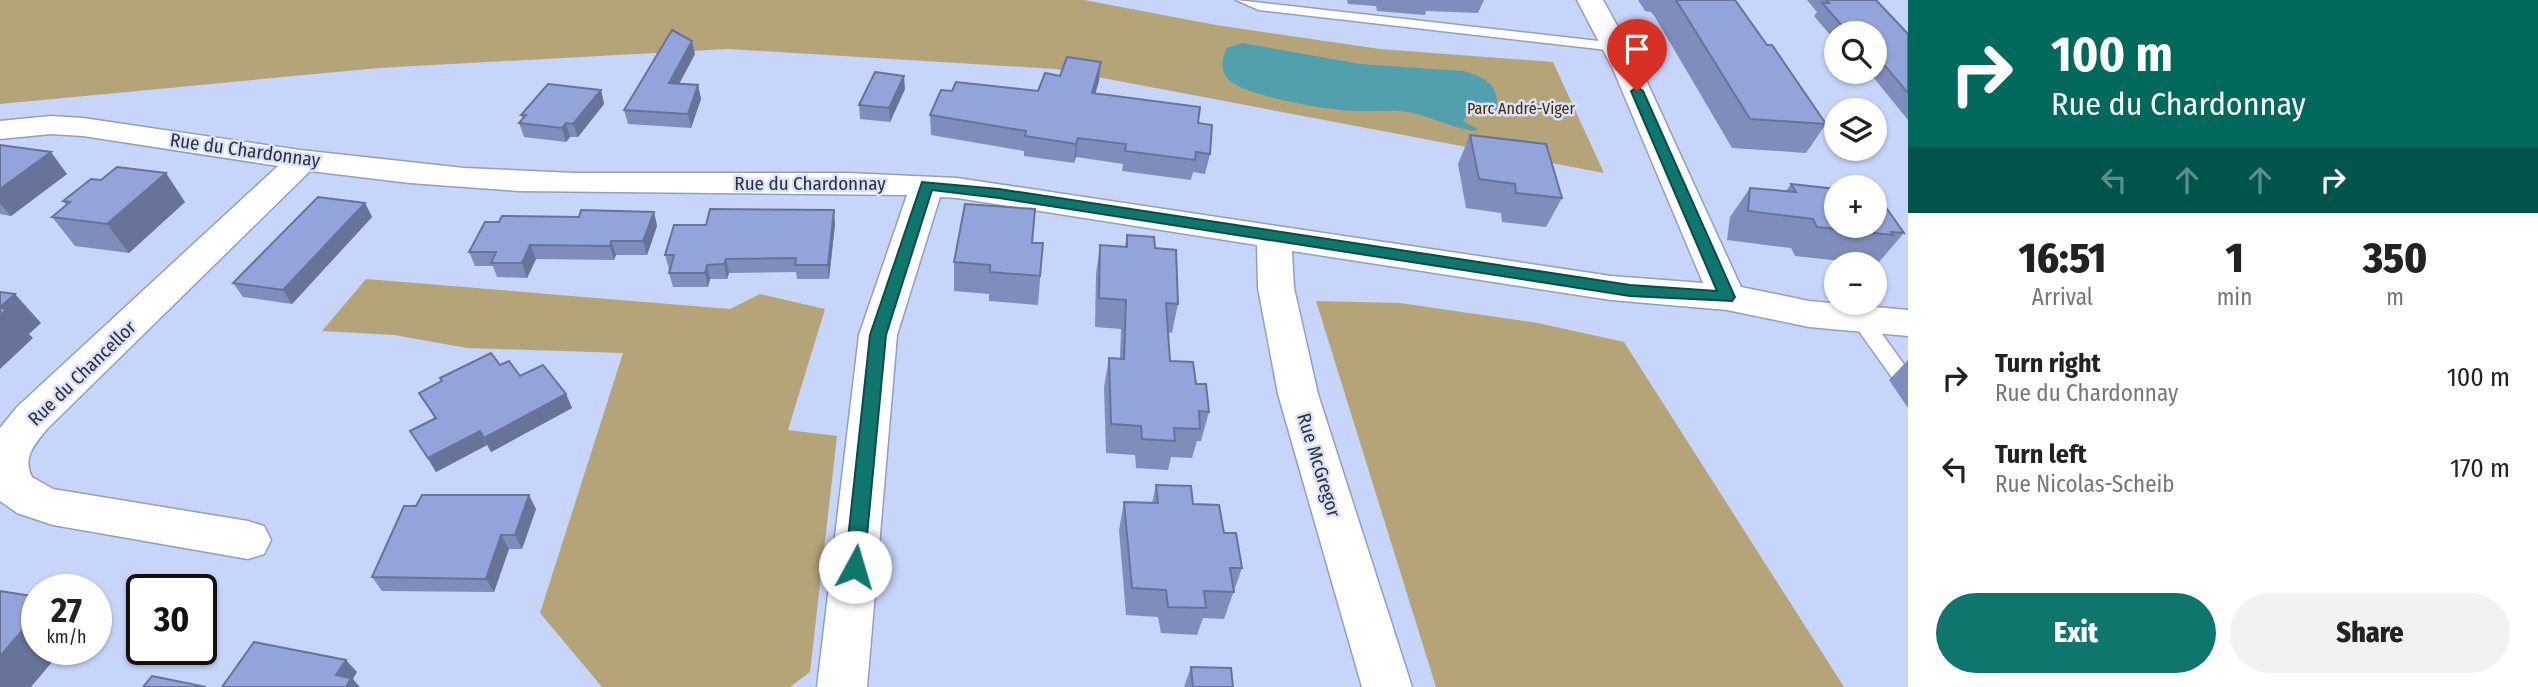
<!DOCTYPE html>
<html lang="en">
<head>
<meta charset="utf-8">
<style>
	body { margin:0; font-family:"Fira Sans Condensed",sans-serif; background:#f2f2f2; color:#222; height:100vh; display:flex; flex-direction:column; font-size:26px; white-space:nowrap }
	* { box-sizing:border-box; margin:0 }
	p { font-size:23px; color:#767676 }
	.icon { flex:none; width:38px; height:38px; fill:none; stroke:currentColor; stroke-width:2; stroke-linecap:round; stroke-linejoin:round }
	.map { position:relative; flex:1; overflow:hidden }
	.details { display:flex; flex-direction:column; background:#fff; width:630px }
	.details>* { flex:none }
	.hud { background:#00695c; color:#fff; overflow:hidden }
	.controls { position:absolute; left:1824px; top:21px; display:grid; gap:14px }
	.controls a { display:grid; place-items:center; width:63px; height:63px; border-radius:50%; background:#fff; box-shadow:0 2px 5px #0004; font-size:35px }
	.speed { position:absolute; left:21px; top:574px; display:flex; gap:14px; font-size:35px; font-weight:700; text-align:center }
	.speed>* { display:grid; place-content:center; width:91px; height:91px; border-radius:50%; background:#fff; box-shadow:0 2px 5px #0004; line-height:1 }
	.speed small { font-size:18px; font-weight:400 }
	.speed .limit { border:4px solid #111; border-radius:10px; background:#fff; color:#111 }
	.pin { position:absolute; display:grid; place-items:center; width:60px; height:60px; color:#fff; margin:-72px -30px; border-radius:50% 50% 50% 0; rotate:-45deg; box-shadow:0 0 7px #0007 }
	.pin .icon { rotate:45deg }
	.me { position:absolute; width:77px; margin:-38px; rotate:6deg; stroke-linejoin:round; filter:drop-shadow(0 0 5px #0008) }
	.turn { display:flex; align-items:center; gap:24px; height:147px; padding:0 28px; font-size:32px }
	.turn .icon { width:91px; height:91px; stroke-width:2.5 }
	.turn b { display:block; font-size:49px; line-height:60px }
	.lanes { display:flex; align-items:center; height:66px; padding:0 28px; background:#0003; justify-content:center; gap:35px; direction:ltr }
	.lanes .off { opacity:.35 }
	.eta { display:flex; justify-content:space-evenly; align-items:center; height:119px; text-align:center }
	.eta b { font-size:42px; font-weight:800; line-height:49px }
	.action { display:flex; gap:14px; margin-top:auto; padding:14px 28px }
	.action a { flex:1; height:80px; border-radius:42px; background:#0f766e; color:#fff; font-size:28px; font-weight:800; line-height:80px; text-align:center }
	.action a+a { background:#f2f2f2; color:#222 }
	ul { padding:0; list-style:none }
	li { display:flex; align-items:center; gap:21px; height:91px; padding:0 28px }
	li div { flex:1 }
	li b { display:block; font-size:26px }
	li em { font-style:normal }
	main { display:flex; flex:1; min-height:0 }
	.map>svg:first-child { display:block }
	.green { fill:#b5a478 }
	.water { fill:#51a0ae }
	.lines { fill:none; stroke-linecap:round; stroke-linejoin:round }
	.lane-casing { stroke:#929ec1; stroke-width:3 }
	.street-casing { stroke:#929ec1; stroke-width:3 }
	.lane { fill:#fff; fill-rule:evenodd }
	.street { fill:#fff; fill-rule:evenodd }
	.wall { fill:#7e8dbb }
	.shaded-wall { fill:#677399 }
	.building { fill:#93a4da; stroke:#677399; stroke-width:2 }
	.route { fill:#0f766e; stroke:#0a4d48; stroke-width:2 }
	.labels { text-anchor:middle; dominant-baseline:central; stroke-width:5; stroke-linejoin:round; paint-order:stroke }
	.far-park-label { font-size:16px; fill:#3f3000; stroke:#dae2f9 }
	.street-label { font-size:19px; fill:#2c313f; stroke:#dae2f9 }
</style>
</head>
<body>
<main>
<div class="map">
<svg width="1908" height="687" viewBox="0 0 1908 687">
	<rect width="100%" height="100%" fill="#c8d5fa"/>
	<g class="green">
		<polygon points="0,0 1084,0 1216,25 1380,49 1553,62 1604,173 1055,69 728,49 379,68 0,104"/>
		<polygon points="366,279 730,309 760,294 825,309 788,430 837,436 810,672 790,687 602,687 540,613 623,353 467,348 394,335 322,331"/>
		<polygon points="1316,301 1400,303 1538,323 1624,342 1844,687 1436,687"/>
	</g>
	<path class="water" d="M1242 43 1360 64 1463 71C1485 77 1499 84 1497 109L1491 111 1474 106 1463 121 1478 129 1473 131C1448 127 1425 113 1400 111 1386 110 1371 112 1357 111 1332 111 1241 96 1227 78 1220 68 1222 58 1227 48Z"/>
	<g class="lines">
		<defs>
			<g id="lane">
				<polygon points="1236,0 1616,43 1623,47 1616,51 1259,10"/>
				<polygon points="1860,311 1867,313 1908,370 1908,387 1898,386 1853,323 1851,318 1853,313"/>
			</g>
			<path id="street" d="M1577 0H1603L1641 69 1741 287 1809 301 1908 310V336L1809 327 1727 310 1611 300 1292 251 1294 288 1318 394 1412 687H1362L1278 394 1258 288 1257 245 957 198 940 197 897 335 867 687H817L859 335 907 195 519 191 410 183 310 171 47 429C35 444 22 457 32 477L53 489 248 521 264 526 271 540 264 554 248 559 53 525 17 513 0 501V428L17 407 278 166 83 136 51 134 0 139V121L51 116 83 118 300 150 464 168 574 173H848L957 178 1611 276 1703 283 1613 69Z"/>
		</defs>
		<use href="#lane" class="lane-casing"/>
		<use href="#street" class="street-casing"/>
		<use href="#lane" class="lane"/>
		<use href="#street" class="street"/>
	</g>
	<g class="wall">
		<polygon points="1347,0 1484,0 1478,13 1426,11 1425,15 1377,11 1376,6 1348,4"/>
		<polygon points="1638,0 1735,0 1767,45 1826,124 1806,153 1732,148 1655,17 1651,12 1645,11"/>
		<polygon points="1807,0 1876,0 1908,34 1908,120 1869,72 1874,72 1874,33 1836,33 1836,42 1814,16 1817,12"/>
		<polygon points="695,54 679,84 698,85 701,99 691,128 628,124 624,110"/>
		<polygon points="1099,81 1095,93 1198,123 1210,154 1205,174 1193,172 1191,180 1122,171 1123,164 1076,157 1074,163 1024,156 1024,151 931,135 930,115 952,91 1038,91"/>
		<polygon points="905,89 890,122 860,119 859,105"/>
		<polygon points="601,90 604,104 578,137 570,137 566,142 524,137 519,123 523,119 521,115"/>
		<polygon points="1470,135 1562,198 1546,227 1502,222 1501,213 1466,208 1458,164"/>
		<polygon points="0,145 67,174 11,216 0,214"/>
		<polygon points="1791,184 1904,233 1879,262 1870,262 1868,264 1795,256 1791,248 1727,240 1730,217 1750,188 1786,191"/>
		<polygon points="63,201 185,202 129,253 75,246 52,217 66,205"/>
		<polygon points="365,203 372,217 292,304 243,297 233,283"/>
		<polygon points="654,212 657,226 647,255 616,255 614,260 536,259 527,278 497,277 493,266 475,266 469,252 579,217"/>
		<polygon points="835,224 829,279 797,279 796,272 729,273 727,279 710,279 708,287 673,287 669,273 670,269 669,269 665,255"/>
		<polygon points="1127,235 1155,248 1178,304 1172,333 1168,332 1170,361 1196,384 1209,412 1201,441 1197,441 1192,458 1171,457 1168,470 1136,468 1135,455 1106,453 1104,387 1109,358 1120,358 1121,329 1095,327 1096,274 1100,245 1125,246"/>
		<polygon points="1043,243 1038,305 989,301 989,294 954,291 954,262"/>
		<polygon points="1908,360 1908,408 1889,380"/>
		<polygon points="500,365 520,376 566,394 572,408 491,452 487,445 436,472 410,431 435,419 419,393 441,382 440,378"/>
		<polygon points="1156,485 1193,504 1224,533 1242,568 1224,619 1203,618 1197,635 1161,633 1158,617 1126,615 1119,530 1124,502 1152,503"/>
		<polygon points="536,509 522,549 509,549 494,592 382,591 372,577"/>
		<polygon points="1191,667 1233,687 1184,687"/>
	</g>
	<g class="shaded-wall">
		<polygon points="692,41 695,54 672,97 669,83"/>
		<polygon points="1101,62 1099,81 1090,112 1092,93"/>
		<polygon points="904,76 905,89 890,122 889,108"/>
		<polygon points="698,85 701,99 691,128 688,114"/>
		<polygon points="601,90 604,104 578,137 573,124"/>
		<polygon points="566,123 570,137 566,142 562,128"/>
		<polygon points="1078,138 1076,157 1074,163 1076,144"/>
		<polygon points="51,152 67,174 11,216 0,203 0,189"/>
		<polygon points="166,173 185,202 129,253 107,224"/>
		<polygon points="365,203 372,217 292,304 283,290"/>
		<polygon points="834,210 835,224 829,279 828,265"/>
		<polygon points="654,212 657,226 647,255 643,241"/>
		<polygon points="611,241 616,255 614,260 610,246"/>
		<polygon points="530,245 536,259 527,278 522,263"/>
		<polygon points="726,259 729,273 727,279 724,264"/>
		<polygon points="707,265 710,279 708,287 705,273"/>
		<polygon points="15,294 41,323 29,334 33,338 0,369 0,307"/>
		<polygon points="566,394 572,408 491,452 484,438"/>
		<polygon points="480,431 487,445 436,472 428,458"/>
		<polygon points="529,495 536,509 522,549 515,535"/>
		<polygon points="501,535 509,549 494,592 486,579"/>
		<polygon points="32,596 37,600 37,649 63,649 31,687 0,687 0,656 25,605"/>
		<polygon points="346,660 357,672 353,679 360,687 346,687 336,675"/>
	</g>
	<g class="building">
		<polygon points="1676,0 1735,0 1767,45 1772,45 1826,124 1750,119"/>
		<polygon points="1826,0 1876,0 1908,34 1908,93 1874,53 1874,33 1858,33 1856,31 1846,30 1822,3 1829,3"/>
		<polygon points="672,30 692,41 669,83 698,85 688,114 624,110"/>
		<polygon points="1067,57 1101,62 1092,93 1200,107 1198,123 1212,125 1210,154 1196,152 1195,160 1125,151 1126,144 1078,138 1076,144 1025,136 1026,131 930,115 941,90 952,91 956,82 1038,91 1045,73 1060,76"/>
		<polygon points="875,72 904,76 889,108 859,105"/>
		<polygon points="548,84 601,90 573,124 566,123 562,128 519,123 526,115 521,115"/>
		<polygon points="1470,135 1546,144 1562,198 1516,193 1515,184 1479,179"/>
		<polygon points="0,145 51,152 0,189"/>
		<polygon points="117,167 166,173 107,224 52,217 70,202 63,201 91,179 101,180"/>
		<polygon points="1791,184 1836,189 1836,226 1874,226 1874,196 1878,196 1904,233 1891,232 1893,235 1817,227 1813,219 1748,211 1750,188 1796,192"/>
		<polygon points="318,197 365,203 283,290 233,283"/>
		<polygon points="965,204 1035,209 1032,243 1043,243 1040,276 990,272 990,265 954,262"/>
		<polygon points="710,209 834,210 828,265 795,265 796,258 726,259 724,264 707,265 705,273 669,273 674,255 665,255 674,225 706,225"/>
		<polygon points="581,210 654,212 643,241 611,241 610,246 530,245 522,263 491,263 496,252 469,252 485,222 499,222 502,216 579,217"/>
		<polygon points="1127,235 1154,237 1155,248 1176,250 1178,304 1166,303 1170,361 1193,362 1196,384 1206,384 1209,412 1199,411 1200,429 1174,428 1175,441 1142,439 1141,426 1111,424 1109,358 1124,359 1126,300 1099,298 1100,245 1127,247"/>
		<polygon points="0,292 15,294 0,307"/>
		<polygon points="0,308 7,309 0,315"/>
		<polygon points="491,353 500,365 509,361 520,376 543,365 566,394 484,438 480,431 428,458 410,431 436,418 419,393 442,381 440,378"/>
		<polygon points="1156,485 1191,486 1193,504 1219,505 1224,533 1236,533 1242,568 1230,568 1234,592 1204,591 1206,608 1168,607 1166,590 1132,588 1124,502 1158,503"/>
		<polygon points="422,495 529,495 515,535 501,535 486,579 372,577 404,506 416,506"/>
		<polygon points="0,591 32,596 25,605 37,607 37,614 0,656"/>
		<polygon points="254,642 346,660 336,675 351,678 346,687 222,687"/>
		<polygon points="1191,667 1231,668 1233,687 1193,687"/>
		<polygon points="152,676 206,687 143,687"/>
	</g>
	<polygon class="route" points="1637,87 1643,91 1735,297 1732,301 1630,296 999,198 932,190 886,335 864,567 861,573 855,576 848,573 845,567 870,335 922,182 999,189 1630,285 1717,291 1631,91"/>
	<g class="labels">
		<g class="far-park-label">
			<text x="1521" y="108">Parc André-Viger</text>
		</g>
		<g class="street-label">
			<text transform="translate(245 150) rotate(8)">Rue du Chardonnay</text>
			<text x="810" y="183">Rue du Chardonnay</text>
			<text transform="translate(82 373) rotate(-44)">Rue du Chancellor</text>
			<text transform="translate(1319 465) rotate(73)">Rue McGregor</text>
		</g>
	</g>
</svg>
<div class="controls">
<a><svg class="icon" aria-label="search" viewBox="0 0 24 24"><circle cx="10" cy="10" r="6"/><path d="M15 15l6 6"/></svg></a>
<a><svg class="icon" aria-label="layers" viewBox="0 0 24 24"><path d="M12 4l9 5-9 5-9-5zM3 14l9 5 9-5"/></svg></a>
<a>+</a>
<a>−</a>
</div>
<div class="speed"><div>27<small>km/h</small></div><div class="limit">30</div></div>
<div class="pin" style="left:1637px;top:91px;background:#d93025"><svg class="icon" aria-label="arrive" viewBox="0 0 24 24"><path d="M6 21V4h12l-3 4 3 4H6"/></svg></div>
<svg class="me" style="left:855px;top:567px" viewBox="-20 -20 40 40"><circle r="19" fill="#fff"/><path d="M0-13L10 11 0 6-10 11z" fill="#0f766e"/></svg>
</div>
<section class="details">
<div class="hud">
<div class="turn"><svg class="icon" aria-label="right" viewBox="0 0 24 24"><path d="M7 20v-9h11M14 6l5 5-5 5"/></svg><div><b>100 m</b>Rue du Chardonnay</div></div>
<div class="lanes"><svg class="icon off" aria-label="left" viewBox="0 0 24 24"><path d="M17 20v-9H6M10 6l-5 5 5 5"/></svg><svg class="icon off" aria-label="ahead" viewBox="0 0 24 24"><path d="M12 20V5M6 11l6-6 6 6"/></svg><svg class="icon off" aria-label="ahead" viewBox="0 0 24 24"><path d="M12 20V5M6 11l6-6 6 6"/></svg><svg class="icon" aria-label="right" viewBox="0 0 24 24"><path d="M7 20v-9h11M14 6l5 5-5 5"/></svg></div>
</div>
<div class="eta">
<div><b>16:51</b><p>Arrival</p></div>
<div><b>1</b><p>min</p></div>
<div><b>350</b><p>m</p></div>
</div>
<ul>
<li><svg class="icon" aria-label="right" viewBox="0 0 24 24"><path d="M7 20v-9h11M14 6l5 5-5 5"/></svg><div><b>Turn right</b><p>Rue du Chardonnay</p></div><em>100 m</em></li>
<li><svg class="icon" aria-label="left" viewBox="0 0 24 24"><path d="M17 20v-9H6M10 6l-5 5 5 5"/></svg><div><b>Turn left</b><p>Rue Nicolas-Scheib</p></div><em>170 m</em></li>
</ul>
<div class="action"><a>Exit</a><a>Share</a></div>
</section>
</main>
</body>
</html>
